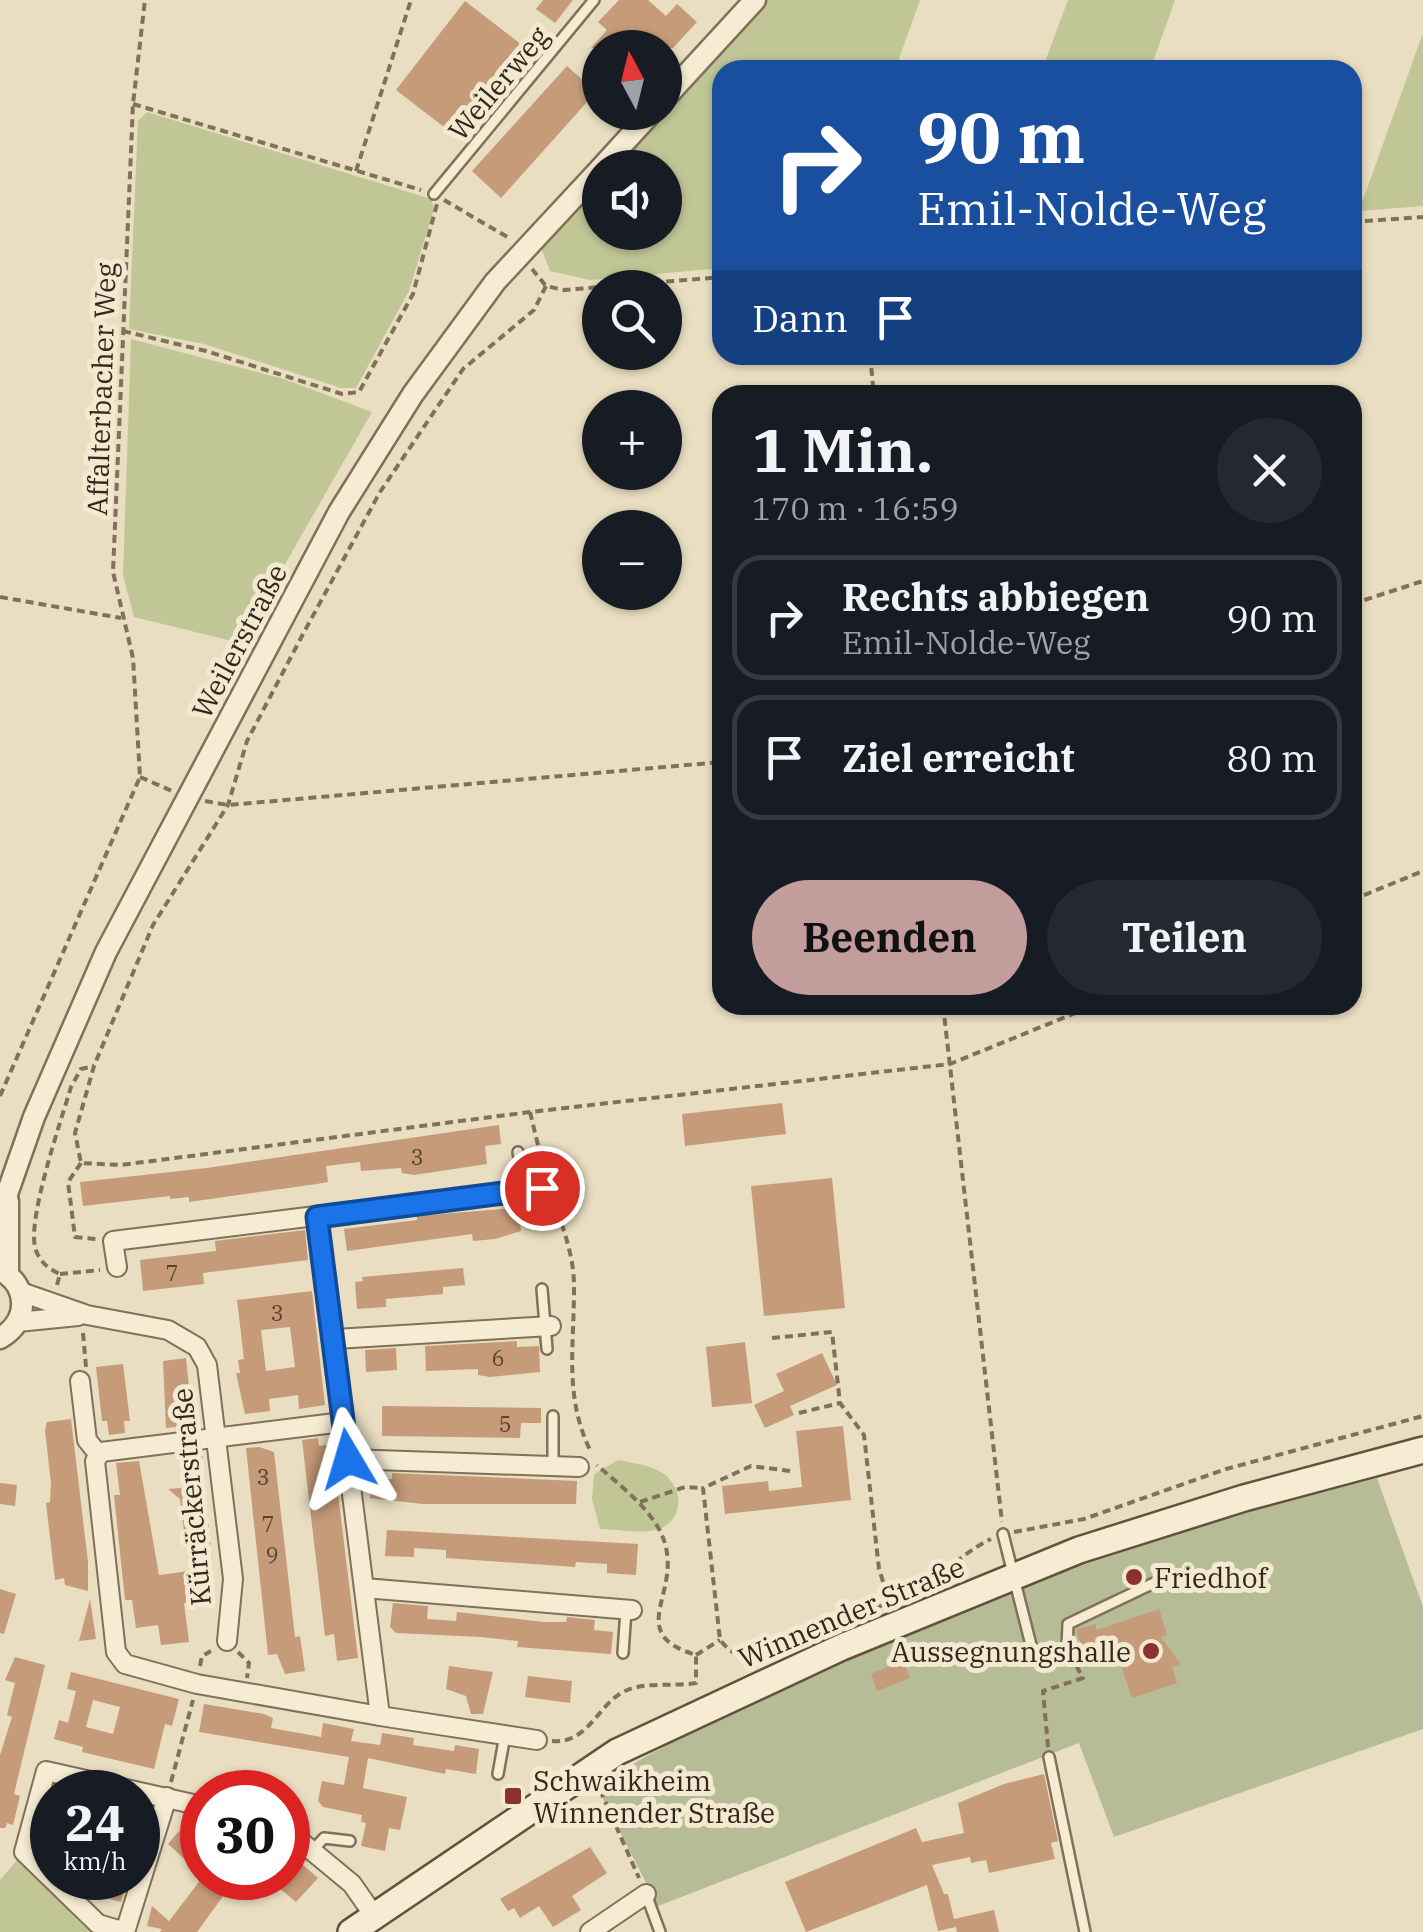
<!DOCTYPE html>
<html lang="de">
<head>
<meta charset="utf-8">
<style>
	body { margin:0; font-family:"IBM Plex Serif",serif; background:#242831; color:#f1f3f6; height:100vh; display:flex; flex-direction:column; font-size:38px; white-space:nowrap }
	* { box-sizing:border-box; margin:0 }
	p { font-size:32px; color:#9ea1a6 }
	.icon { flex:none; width:55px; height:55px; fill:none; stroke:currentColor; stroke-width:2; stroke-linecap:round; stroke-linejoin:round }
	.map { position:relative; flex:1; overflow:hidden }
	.sheet { position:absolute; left:712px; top:385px; width:650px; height:630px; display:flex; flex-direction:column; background:#171b24; border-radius:30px; box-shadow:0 2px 8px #0004 }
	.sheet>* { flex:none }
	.top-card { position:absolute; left:712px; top:60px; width:650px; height:305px; border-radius:30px; box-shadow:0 2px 8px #0004; background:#1a4fa0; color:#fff; overflow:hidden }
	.needle { width:65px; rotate:353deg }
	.controls { position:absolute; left:582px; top:30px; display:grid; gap:20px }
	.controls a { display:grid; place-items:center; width:100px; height:100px; border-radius:50%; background:#171b24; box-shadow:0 2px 8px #0004; font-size:50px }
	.speed { position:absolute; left:30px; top:1770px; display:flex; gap:20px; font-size:50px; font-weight:700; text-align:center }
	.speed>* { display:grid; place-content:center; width:130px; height:130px; border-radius:50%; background:#171b24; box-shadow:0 2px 8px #0004; line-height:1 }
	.speed small { font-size:25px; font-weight:400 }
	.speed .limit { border:15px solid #d22; background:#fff; color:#111 }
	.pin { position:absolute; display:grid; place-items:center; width:85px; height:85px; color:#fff; margin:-42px; border:5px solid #fff; border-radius:50%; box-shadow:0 2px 10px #0007 }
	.me { position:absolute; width:110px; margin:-55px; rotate:353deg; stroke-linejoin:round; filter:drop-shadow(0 0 8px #0008) }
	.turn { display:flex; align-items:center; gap:35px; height:210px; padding:0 40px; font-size:45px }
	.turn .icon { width:130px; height:130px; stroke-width:2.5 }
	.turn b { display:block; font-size:70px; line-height:85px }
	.then { display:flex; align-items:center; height:95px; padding:0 40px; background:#0003; gap:20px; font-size:38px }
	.round { display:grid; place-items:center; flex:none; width:105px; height:105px; border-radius:52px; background:#242831 }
	.summary { display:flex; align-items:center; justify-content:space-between; height:170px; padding:0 40px }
	h1 { font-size:60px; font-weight:700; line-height:75px }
	.cta { display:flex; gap:20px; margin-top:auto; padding:20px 40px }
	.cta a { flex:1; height:115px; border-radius:60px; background:#c39c9c; color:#111; font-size:40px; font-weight:700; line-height:115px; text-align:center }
	.cta a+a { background:#242831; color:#f1f3f6 }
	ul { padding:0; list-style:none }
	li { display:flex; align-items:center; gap:30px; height:125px; margin:0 20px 15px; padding:0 20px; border:5px solid #363941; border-radius:30px }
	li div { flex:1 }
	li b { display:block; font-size:38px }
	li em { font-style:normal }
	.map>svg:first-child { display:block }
	.green { fill:#c0c696 }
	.cemetery { fill:#b6bc95 }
	.building { fill:#c59b7a; fill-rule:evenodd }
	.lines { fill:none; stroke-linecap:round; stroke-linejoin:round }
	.service-casing { stroke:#81705a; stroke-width:14 }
	.minor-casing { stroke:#81705a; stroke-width:22 }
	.tertiary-casing { stroke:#81705a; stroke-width:25 }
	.secondary-casing { stroke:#63513d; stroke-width:30 }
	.path { stroke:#81705a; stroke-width:4; stroke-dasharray:8 5; stroke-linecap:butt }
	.service { stroke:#f5ecd3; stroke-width:9 }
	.minor { stroke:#f5ecd3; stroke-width:18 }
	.tertiary { stroke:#f5ecd3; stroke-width:20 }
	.secondary { stroke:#f5ecd3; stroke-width:25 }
	.route-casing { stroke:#114b97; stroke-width:25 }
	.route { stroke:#1a73e8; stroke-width:18 }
	.poi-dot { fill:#8b312f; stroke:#f2e9d0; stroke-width:4 }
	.labels { text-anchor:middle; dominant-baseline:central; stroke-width:10; stroke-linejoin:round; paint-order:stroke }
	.number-label { font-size:22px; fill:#574534 }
	.street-label { font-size:28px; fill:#32281d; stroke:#f2e9d0 }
	.poi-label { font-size:28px; fill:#32281d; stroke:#f2e9d0; text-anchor:start }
</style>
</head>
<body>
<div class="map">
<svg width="1423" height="1932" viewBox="0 0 1423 1932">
	<rect width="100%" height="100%" fill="#e9dec1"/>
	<g class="green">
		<polygon points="766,0 920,0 895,70 722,70 722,268 590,280 550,271 541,248 600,181 600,232 665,232 665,168 612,167"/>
		<polygon points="1068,0 1175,0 1150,70 1042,70"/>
		<polygon points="1423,33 1423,206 1359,211"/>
		<polygon points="147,112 431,199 434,209 409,291 356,388 341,388 204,344 129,329 138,121"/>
		<polygon points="131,339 284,379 372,412 240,643 134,617 123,575"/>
		<path d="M618 1460C633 1463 652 1465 664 1474 688 1492 681 1529 649 1531 633 1533 616 1529 600 1529L592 1499 594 1474Z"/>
		<polygon points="17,1860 90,1932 0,1932 0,1880"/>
	</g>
	<polygon class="cemetery" points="1377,1478 1423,1607 1423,1729 1114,1837 1079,1743 658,1906 599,1791 638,1761 708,1722 992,1592 1180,1530"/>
	<g class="building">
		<polygon points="543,0 573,0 555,23 536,9"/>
		<polygon points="619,0 648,0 666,16 677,4 697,22 673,48 591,48 607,30 598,22"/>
		<polygon points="465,1 522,45 453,134 396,90"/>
		<polygon points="567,66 596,92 501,198 472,171"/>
		<polygon points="782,1103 786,1134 685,1146 682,1114"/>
		<polygon points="499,1125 501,1144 485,1146 487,1164 414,1175 402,1173 401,1168 361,1171 360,1162 326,1166 328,1182 317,1184 189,1202 189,1197 170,1199 170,1196 83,1206 80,1182 207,1168"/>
		<polygon points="832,1178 845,1308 764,1316 751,1186"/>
		<polygon points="502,1209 519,1209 521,1231 495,1239 473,1241 472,1234 347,1251 344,1229 417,1220 417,1216"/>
		<polygon points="305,1230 308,1260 203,1273 204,1284 143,1291 140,1260 216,1251 215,1241"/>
		<polygon points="463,1268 465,1285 443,1287 443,1294 386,1299 386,1307 357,1309 355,1282 363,1281 362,1277"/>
		<path d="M312 1291 325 1405 299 1409 298 1395 269 1399 270 1411 245 1414 236 1373H240L238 1360 244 1359 237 1300ZM290 1327 295 1367 266 1371 261 1330Z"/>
		<polygon points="517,1341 517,1347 539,1346 540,1372 490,1377 478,1375 478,1369 426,1371 425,1346"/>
		<polygon points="745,1342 752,1403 712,1407 706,1347"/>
		<polygon points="396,1348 397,1370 366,1372 365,1350"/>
		<polygon points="822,1353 837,1385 790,1406 794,1415 765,1428 754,1405 784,1391 776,1374"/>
		<polygon points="186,1358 193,1425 166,1428 163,1361"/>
		<polygon points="123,1364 130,1421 124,1421 125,1433 109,1435 107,1421 102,1421 96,1367"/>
		<polygon points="382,1406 541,1408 541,1423 521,1423 520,1438 382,1436"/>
		<polygon points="71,1419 88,1562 88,1591 65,1585 64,1578 55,1580 46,1503 50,1502 51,1483 45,1430 47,1422"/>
		<polygon points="843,1426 851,1500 725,1514 722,1486 768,1481 769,1491 802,1487 796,1431"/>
		<polygon points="318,1438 319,1446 332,1444 358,1658 337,1661 334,1634 325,1636 302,1440"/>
		<polygon points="259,1447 274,1452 295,1637 300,1636 305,1671 285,1674 277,1654 268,1655 246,1448"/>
		<polygon points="202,1452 213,1573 197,1575 200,1601 184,1603 189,1642 161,1645 158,1625 136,1628 132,1600 125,1600 114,1495 120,1495 116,1463 139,1461 159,1575 189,1571 180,1499 168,1489 182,1488 178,1455"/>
		<polygon points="392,1473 577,1481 576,1504 423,1504 370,1498 371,1479 392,1479"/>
		<polygon points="0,1483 17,1485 15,1506 0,1504"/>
		<polygon points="387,1530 638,1544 636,1575 607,1573 607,1564 576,1562 575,1567 446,1558 446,1550 414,1548 414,1557 385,1556"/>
		<polygon points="0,1589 16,1594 4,1634 0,1633"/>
		<polygon points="90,1599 96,1639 79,1641"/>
		<polygon points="393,1603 428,1606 427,1619 456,1621 457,1612 544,1622 566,1622 567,1617 595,1620 594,1630 613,1632 611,1654 517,1647 518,1641 481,1637 396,1633 390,1627"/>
		<polygon points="1159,1609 1167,1635 1161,1637 1180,1664 1172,1667 1177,1683 1132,1698 1116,1651 1086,1661 1076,1630 1095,1624 1097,1630"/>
		<polygon points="15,1657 45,1665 14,1794 20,1796 13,1825 7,1823 5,1828 0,1828 0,1755 12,1717 7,1715 15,1683 5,1680"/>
		<polygon points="903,1661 910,1678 877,1691 871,1674"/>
		<polygon points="449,1666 493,1672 483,1714 471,1714 466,1696 446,1689"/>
		<path d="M71 1672 179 1699 172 1726 165 1724 154 1769 82 1752 83 1747 54 1739 59 1720 68 1723 76 1691 67 1689ZM93 1700 120 1707 113 1734 86 1727Z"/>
		<polygon points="528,1676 572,1681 570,1703 525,1697"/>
		<polygon points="204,1704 264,1714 273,1718 271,1728 321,1737 323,1723 354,1729 351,1741 380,1745 382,1733 414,1738 413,1745 454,1751 455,1745 479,1749 476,1774 446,1769 445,1774 368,1758 363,1788 407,1797 400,1830 389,1828 385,1851 361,1846 366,1823 361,1822 362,1815 323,1807 318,1801 322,1781 344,1785 349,1757 199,1732"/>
		<polygon points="1044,1774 1058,1841 1051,1843 1055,1859 989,1873 986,1860 971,1863 970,1857 932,1865 944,1894 948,1894 954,1919 994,1910 999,1932 957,1932 956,1927 938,1931 927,1885 806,1932 785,1882 916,1828 922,1842 964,1833 958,1803 1004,1784"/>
		<polygon points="179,1831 202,1853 202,1875 168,1844"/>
		<polygon points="590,1847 607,1873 572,1896 581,1910 553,1927 539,1906 520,1918 514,1908 508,1911 500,1899"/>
		<polygon points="294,1857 318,1878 296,1902 267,1878 288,1878 288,1865"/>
		<polygon points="100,1878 128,1878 121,1902 95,1895"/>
		<polygon points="202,1878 218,1878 229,1888 197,1932 160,1932 162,1929 147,1926 152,1906 169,1921"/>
	</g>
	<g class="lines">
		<defs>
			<g id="service">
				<polyline points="434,194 594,0"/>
				<polyline points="518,1152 528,1210"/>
				<polyline points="542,1289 547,1349"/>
				<polyline points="553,1416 553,1466"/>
				<polyline points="1003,1534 1033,1653 1042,1658 1067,1648 1068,1624 1156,1582"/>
				<polyline points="623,1653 626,1610"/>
				<polyline points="1049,1757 1085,1932"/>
				<polyline points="498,1774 505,1735"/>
				<polyline points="313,1850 324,1838 350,1841"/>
				<polyline points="646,1894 660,1932"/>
			</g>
			<g id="minor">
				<polyline points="317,1217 380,1716 197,1684 125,1664 116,1652 95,1461 101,1452 343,1422"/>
				<polyline points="117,1267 113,1241 542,1188"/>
				<polyline points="21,1292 87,1315 168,1330 197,1347 207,1365 233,1579 227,1641"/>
				<polyline points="18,1322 78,1316"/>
				<polyline points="335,1339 551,1326"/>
				<polyline points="80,1381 87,1440 99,1455"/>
				<polyline points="347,1459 579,1467"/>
				<polyline points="364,1588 632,1610"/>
				<polyline points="380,1716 537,1740"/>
				<polyline points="167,1797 125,1932 98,1924 24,1852 46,1771 202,1806"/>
				<polyline points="288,1831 352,1884 375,1917"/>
				<polyline points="590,1932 646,1894"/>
			</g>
			<g id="tertiary">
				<polyline points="665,98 755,0"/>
				<polyline points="601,168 652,112"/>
				<polyline points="0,1214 34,1117 106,952 339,512 413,394 495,282 600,169"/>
				<path d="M0 1270C30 1286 29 1322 0 1338"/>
				<polyline points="8,1274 8,1201"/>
			</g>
			<polyline id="secondary" points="351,1932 617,1752 842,1647 1079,1550 1244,1498 1423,1450"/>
		</defs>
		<use href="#service" class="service-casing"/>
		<use href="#minor" class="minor-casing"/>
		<use href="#tertiary" class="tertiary-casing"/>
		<use href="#secondary" class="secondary-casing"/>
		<g class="path">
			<polyline points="133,104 421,190"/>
			<polyline points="356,171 411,0"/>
			<polyline points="444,200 509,238"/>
			<polyline points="1352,222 1423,217"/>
			<polyline points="532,269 546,286 564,290 722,277"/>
			<polyline points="546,286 534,310 463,369 380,492 303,634 247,741 228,805 153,925 94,1066 75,1133 81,1163 121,1165 530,1112 950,1064 1095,1005"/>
			<polyline points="123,331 206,351 342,394 359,392 413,294 437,204"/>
			<polyline points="870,355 874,395"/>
			<polyline points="0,597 121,618"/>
			<polyline points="1352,604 1423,581"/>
			<polyline points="140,777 172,791"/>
			<polyline points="205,801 228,805 722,762"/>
			<polyline points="1352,900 1423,871"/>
			<polyline points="943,1005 1002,1522"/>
			<polyline points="0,1096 140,777 133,658 113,572 133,104 145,0"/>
			<polyline points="530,1112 544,1170"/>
			<polyline points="81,1163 68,1182 75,1237 96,1239"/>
			<path d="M553 1199C563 1227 575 1259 574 1290 574 1348 564 1398 591 1452"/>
			<polyline points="60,1274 100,1270"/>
			<path d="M57 1285 60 1274C48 1269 38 1260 35 1247 28 1216 61 1121 71 1087L81 1069 94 1066"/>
			<polyline points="83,1333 86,1367"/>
			<polyline points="772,1338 832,1332 840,1403 864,1435 879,1569 889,1600"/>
			<polyline points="799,1413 840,1403"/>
			<path d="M790 1471 751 1466 703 1488 720 1640C728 1649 732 1655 745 1655 778 1655 895 1601 926 1583 949 1570 967 1550 991 1539"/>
			<polyline points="640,1502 685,1487 703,1488"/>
			<polyline points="1014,1532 1084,1519 1226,1469 1423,1416"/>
			<polyline points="238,1652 249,1663 247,1678"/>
			<polyline points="696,1655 720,1640"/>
			<polyline points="200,1666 202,1656 211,1651"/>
			<path d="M552 1741C588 1744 597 1706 623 1692 644 1681 673 1687 696 1683V1655C620 1632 688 1591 661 1533 648 1506 619 1485 597 1465"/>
			<polyline points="1048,1747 1043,1691 1083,1678 1072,1658"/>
			<polyline points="171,1782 193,1700"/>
			<polyline points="600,1790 639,1878"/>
		</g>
		<use href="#service" class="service"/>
		<use href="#minor" class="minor"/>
		<use href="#tertiary" class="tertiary"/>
		<use href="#secondary" class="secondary"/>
	</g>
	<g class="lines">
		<defs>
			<polyline id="route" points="348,1459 317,1217 542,1188"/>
		</defs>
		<use href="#route" class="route-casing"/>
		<use href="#route" class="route"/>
	</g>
	<g class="poi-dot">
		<circle cx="1134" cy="1577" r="10"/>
		<circle cx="1151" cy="1651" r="10"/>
		<rect x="503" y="1786" width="20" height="20" rx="5"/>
	</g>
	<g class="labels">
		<g class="number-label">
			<text x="417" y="1156">3</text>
			<text x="172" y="1272">7</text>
			<text x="277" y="1312">3</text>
			<text x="498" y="1357">6</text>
			<text x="505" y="1423">5</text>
			<text x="263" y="1476">3</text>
			<text x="268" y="1523">7</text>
			<text x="272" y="1554">9</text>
		</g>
		<g class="street-label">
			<text transform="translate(498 83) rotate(-50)">Weilerweg</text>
			<text transform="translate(101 389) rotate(-88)">Affalterbacher Weg</text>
			<text transform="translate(239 641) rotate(-62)">Weilerstraße</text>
			<text transform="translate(191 1497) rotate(-95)">Kürräckerstraße</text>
			<text transform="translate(851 1612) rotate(-23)">Winnender Straße</text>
		</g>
		<g class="poi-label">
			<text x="1154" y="1577">Friedhof</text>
			<text x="1131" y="1651" text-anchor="end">Aussegnungshalle</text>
			<text x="533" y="1780">Schwaikheim<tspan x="533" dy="32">Winnender Straße</tspan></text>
		</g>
	</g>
</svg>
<div class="controls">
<a><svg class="needle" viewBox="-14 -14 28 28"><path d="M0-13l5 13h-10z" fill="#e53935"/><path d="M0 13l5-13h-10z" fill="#9ea1a6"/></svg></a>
<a><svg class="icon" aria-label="sound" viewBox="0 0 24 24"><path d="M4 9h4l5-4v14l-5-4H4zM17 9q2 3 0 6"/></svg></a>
<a><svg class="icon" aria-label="search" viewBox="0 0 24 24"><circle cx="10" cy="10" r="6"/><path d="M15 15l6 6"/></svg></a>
<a>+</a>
<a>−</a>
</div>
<div class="speed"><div>24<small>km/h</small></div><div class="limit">30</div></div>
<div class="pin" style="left:542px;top:1188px;background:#d93025"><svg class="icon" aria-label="arrive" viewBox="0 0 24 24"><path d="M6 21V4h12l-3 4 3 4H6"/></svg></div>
<svg class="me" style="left:348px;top:1459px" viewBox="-20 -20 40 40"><path d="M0-17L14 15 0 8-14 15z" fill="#1a73e8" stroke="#fff" stroke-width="4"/></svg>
<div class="top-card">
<div class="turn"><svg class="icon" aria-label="right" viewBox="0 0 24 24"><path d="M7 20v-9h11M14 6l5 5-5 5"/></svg><div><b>90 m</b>Emil-Nolde-Weg</div></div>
<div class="then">Dann<svg class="icon" aria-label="arrive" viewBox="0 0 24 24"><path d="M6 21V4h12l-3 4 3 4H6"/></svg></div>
</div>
<section class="sheet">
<div class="summary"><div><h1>1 Min.</h1><p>170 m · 16:59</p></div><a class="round"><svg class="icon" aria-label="close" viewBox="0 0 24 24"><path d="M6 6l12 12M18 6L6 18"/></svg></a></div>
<ul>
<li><svg class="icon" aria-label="right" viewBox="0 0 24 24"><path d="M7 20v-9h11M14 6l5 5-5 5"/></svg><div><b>Rechts abbiegen</b><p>Emil-Nolde-Weg</p></div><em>90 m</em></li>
<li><svg class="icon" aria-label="arrive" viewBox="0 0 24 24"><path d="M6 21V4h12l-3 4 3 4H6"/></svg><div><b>Ziel erreicht</b></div><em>80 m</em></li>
</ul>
<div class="cta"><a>Beenden</a><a>Teilen</a></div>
</section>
</div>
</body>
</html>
